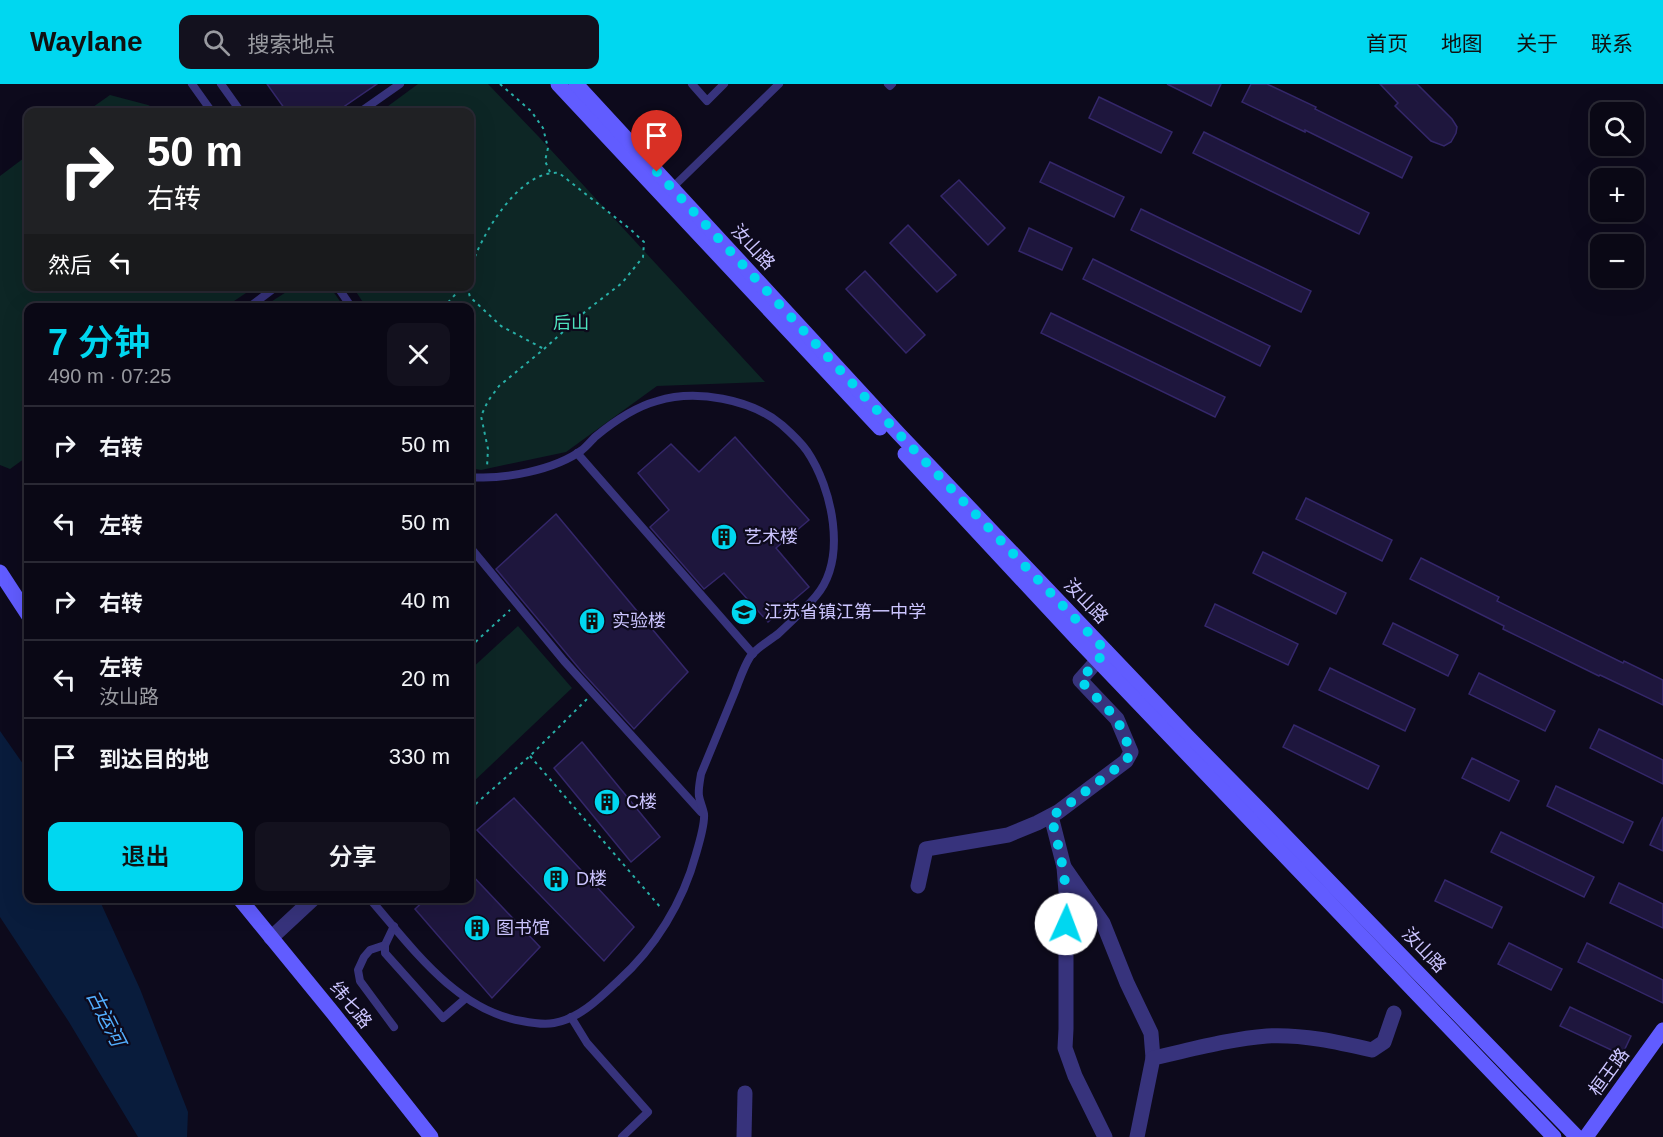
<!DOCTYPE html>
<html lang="zh">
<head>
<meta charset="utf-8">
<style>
	body { margin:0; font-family:Arial,"Noto Sans SC",sans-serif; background:#13111e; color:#f1f3f6; height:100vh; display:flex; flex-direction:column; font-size:22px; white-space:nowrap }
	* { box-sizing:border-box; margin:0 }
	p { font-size:20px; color:#999aa0 }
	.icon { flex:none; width:33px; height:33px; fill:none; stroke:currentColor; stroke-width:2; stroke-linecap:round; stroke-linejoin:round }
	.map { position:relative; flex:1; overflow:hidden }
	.sheet { position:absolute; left:24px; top:219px; width:450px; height:600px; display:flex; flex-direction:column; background:#0a0815; border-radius:12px; box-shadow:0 6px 24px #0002,0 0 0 2px #2a2934 }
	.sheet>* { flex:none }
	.banner { position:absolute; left:24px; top:24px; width:450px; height:183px; border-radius:12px; box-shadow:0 6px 24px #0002,0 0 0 2px #2a2934; background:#202124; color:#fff; overflow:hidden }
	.controls { position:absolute; left:1590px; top:18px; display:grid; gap:12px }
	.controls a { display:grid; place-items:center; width:54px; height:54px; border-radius:12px; background:#0a0815; box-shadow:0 6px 24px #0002,0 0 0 2px #2a2934; font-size:30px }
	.pin { position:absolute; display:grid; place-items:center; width:51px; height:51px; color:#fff; margin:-62px -26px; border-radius:50% 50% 50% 0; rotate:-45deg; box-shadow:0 0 6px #0007 }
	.pin .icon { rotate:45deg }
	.me { position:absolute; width:66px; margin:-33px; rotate:2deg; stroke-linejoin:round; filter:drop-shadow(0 0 4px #0008) }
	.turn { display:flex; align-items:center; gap:21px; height:126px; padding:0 24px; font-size:27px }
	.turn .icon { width:78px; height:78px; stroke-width:2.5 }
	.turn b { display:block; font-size:42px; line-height:51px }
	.then { display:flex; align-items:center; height:57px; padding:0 24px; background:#0003; gap:12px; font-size:22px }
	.round { display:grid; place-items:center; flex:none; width:63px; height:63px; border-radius:12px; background:#13111e }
	.summary { display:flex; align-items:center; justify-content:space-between; height:102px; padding:0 24px }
	h1 { font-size:36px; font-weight:600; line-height:45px; color:#00d7f0 }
	.action { display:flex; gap:12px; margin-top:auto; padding:12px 24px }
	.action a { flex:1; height:69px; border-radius:12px; background:#00d7f0; color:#111; font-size:24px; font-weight:600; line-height:69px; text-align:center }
	.action a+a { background:#13111e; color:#f1f3f6 }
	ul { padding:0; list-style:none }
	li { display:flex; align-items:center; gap:18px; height:78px; padding:0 24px; border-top:2px solid #2a2934 }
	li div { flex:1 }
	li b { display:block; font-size:22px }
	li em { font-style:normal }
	header { display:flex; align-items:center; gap:36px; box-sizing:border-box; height:84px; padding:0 30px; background:#00d7f0; color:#111 }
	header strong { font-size:28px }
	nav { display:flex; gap:33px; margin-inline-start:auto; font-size:21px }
	.search { width:420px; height:54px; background:#13111e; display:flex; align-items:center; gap:15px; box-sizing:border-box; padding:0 21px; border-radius:12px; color:#999aa0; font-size:22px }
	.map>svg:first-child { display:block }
	.green { fill:#0d2625 }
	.water { fill:#091c3c }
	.building { fill:#1e163d; stroke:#34276a; stroke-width:1.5 }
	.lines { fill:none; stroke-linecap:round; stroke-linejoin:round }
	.path { stroke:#28b0a8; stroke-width:2; stroke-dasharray:3 4.5; stroke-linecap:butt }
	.lane { stroke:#37337c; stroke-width:8 }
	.street { stroke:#37337c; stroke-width:15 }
	.secondary { stroke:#615cff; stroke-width:15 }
	.route { stroke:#00d7f0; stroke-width:10; stroke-dasharray:0 18 }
	.labels { text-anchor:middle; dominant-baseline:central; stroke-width:4.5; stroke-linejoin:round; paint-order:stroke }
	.street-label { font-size:18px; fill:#ccc5ff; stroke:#0d0a1c }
	.park-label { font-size:18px; fill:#4ee1bd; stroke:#0d0a1c }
	.poi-label { font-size:18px; fill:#ccc5ff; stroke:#0d0a1c; text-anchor:start }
	.water-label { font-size:20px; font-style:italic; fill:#53afff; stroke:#0d0a1c }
</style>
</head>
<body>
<header>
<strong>Waylane</strong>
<div class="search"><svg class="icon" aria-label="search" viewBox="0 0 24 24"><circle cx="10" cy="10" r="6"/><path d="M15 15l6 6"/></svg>搜索地点</div>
<nav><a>首页</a><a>地图</a><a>关于</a><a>联系</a></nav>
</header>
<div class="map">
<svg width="1663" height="1053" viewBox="0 0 1663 1053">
	<rect width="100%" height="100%" fill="#0d0a1c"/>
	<g class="green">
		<polygon points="418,0 488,0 538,52 765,298 657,302 566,368 481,386 470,384 470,224 366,223 353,203 470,202 470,28 380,28"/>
		<polygon points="110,11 148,21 161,28 86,28"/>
		<polygon points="28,71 28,202 255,203 225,223 28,224 28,372 10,385 0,381 0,92"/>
		<polygon points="294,203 330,203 344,223 263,223"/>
		<polygon points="518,542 572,604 470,701 470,586"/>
	</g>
	<polygon class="water" points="0,647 28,687 28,814 99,815 140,905 188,1028 187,1053 138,1053 69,938 0,833"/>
	<g class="building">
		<polygon points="267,0 377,0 336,28 287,28"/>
		<polygon points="1167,0 1221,0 1211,22"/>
		<polygon points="1251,0 1267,0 1316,23 1315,25 1412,73 1402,94 1305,46 1305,48 1242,18"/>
		<polygon points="1380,0 1417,0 1452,35 1457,43 1456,49 1451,58 1444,62 1431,57 1395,22 1398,19"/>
		<polygon points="1099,13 1172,48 1161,69 1089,34"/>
		<polygon points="1204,48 1369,129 1359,150 1193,69"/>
		<polygon points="1050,78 1124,113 1114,133 1040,98"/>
		<polygon points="959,96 1005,144 988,161 941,112"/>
		<polygon points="1141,125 1311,207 1301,228 1131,146"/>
		<polygon points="908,141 956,191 937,208 890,159"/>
		<polygon points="1029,144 1072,164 1062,186 1019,167"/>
		<polygon points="1093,175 1270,262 1260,282 1083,195"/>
		<polygon points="865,187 925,251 906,269 846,205"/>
		<polygon points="1051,229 1225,313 1215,333 1041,249"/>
		<polygon points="735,353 809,436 776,464 809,503 768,538 724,489 704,505 676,473 650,443 669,426 638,389 671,360 699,388"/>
		<polygon points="1306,414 1392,456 1382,477 1296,435"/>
		<polygon points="556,430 688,588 634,645 582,588 496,485"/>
		<polygon points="1263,468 1346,509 1336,530 1253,489"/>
		<polygon points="1421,474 1499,513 1497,517 1623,579 1624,577 1663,596 1663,621 1600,591 1599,592 1503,545 1504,542 1410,495"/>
		<polygon points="1215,520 1298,560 1288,581 1205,542"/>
		<polygon points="1393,539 1458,571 1448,592 1383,560"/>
		<polygon points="1330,584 1415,625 1405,647 1319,606"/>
		<polygon points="1479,589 1555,627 1545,647 1469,610"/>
		<polygon points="1294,641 1379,682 1368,705 1283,663"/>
		<polygon points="1599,645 1663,676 1663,700 1590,664"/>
		<polygon points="582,658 660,753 631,778 554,684"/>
		<polygon points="1472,674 1519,697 1509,717 1462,694"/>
		<polygon points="1556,702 1633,738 1623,759 1547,722"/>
		<polygon points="514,714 634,843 604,877 477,746"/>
		<polygon points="1663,733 1663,767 1650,761"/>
		<polygon points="1501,748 1594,793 1584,813 1491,768"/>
		<polygon points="470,789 540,863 492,914 415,825 427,814 470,814"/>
		<polygon points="1445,796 1502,823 1492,844 1435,817"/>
		<polygon points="1619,799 1663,820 1663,844 1610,819"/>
		<polygon points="1509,859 1562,885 1551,906 1498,880"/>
		<polygon points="1587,859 1663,896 1663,919 1578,878"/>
		<polygon points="1570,923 1631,952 1622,971 1560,942"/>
	</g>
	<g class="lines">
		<g class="path">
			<polyline points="500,0 531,27 543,44 548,64 545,77 550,88"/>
			<path d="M470 187C479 154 519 85 559 89L630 145 644 158 643 173 622 199 587 226 544 265 499 302 488 317 481 332 488 365 487 383"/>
			<polyline points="467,202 470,213 501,242 544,265"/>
			<polyline points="443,224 463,202"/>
			<polyline points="470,563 510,526"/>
			<polyline points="530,672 661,824"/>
			<polyline points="470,725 530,672 587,615"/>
		</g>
		<g class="lane">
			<polyline points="192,0 212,28"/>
			<polyline points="221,0 241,28"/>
			<polyline points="692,0 707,17 724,0"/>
			<polyline points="888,0 890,2 892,0"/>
			<polyline points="360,28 400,0"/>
			<polyline points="672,104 779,0"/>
			<polyline points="337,202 352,224"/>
			<polyline points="248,224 277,202"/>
			<polyline points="577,369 753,570"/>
			<polyline points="470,463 564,577 701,728"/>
			<path d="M369 814C411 862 455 926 522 937 532 939 544 941 554 939 579 935 600 914 618 897 655 864 683 818 696 770 699 760 705 740 704 730 703 724 700 718 699 712 698 705 700 697 701 690 712 663 723 637 734 610 739 598 743 584 750 573 756 564 769 557 778 550 791 538 805 525 816 512 848 474 832 404 807 367 800 357 791 349 782 341 751 315 696 305 657 317 635 323 613 338 595 353 591 357 587 362 582 366 555 386 503 396 470 393"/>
			<polyline points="394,842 385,861 385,869 443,934 466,914"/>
			<polyline points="385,861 370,866 364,873 358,886 360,897 394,943"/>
			<polyline points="571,933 587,959 648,1028 622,1053"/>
		</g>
		<g class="street">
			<polyline points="1051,732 1064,783 1067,820 1066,840 1066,945 1065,964 1075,992 1105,1053"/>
			<polyline points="1064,783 1103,839 1127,899 1151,949 1153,974"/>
			<polyline points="918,802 926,765 1008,751 1037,739 1058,728 1126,677 1131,668 1117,635 1080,596 1106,567"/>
			<polyline points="271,854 314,814"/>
			<polyline points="744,1053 745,1009"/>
			<path d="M1137 1053 1153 974C1190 966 1229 955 1267 952 1302 950 1338 958 1372 966L1384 958 1394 929"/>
		</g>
		<g class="secondary">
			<polyline points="558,0 880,344"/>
			<polyline points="576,0 899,350 1187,652 1265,731 1577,1053"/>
			<polyline points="905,370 1079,557 1554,1053"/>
			<polyline points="0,488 28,531"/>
			<polyline points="239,814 333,929 431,1053"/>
			<polyline points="1586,1053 1663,946"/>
		</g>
	</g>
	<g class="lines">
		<path class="route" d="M657 88 899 350 1106 567 1080 596 1117 635 1131 668 1126 677 1058 728 1051 732C1060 769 1069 801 1066 840"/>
	</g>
	<defs>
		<symbol id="building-disc" viewBox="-11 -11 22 22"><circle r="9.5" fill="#00d7f0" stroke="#0d0a1c"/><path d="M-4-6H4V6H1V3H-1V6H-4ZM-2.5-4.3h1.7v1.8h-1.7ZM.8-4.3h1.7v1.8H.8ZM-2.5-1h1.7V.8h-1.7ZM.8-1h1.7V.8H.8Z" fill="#111"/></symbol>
		<symbol id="school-disc" viewBox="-11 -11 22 22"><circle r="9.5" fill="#00d7f0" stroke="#0d0a1c"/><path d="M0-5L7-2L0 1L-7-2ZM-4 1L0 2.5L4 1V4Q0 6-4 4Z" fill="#111"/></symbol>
	</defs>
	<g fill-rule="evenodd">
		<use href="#building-disc" x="709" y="438" width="30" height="30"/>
		<use href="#school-disc" x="729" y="513" width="30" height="30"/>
		<use href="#building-disc" x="577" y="522" width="30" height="30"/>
		<use href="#building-disc" x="592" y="703" width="30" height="30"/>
		<use href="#building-disc" x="541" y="780" width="30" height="30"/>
		<use href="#building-disc" x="462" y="829" width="30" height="30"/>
	</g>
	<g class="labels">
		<g class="street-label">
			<text transform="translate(753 163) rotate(47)">汝山路</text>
			<text transform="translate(1086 517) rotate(46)">汝山路</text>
			<text transform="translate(1424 866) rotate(46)">汝山路</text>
			<text transform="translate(351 921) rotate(51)">纬七路</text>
			<text transform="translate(1609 988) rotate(-54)">桓王路</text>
		</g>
		<g class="park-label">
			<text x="571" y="239">后山</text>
		</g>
		<g class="poi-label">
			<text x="744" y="453">艺术楼</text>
			<text x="764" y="528">江苏省镇江第一中学</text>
			<text x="612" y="537">实验楼</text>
			<text x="626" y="718">C楼</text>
			<text x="576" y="795">D楼</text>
			<text x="496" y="844">图书馆</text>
		</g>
		<g class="water-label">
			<text transform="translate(106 934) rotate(63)">古运河</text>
		</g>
	</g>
</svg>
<div class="controls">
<a><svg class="icon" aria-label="search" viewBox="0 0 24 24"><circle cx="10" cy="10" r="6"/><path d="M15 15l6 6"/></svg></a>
<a>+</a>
<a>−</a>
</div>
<div class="pin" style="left:657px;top:88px;background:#d93025"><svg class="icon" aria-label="arrive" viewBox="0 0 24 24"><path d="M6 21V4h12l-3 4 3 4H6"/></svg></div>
<svg class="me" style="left:1066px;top:840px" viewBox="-20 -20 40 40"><circle r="19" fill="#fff"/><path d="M0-13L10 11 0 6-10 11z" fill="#00d7f0"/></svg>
<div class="banner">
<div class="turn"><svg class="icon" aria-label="right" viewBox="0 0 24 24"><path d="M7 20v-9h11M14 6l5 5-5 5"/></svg><div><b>50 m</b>右转</div></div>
<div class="then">然后<svg class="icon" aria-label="left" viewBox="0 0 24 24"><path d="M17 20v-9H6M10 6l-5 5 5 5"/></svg></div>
</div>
<section class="sheet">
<div class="summary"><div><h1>7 分钟</h1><p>490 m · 07:25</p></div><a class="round"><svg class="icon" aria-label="close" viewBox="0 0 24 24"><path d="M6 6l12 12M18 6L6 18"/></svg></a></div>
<ul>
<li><svg class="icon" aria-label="right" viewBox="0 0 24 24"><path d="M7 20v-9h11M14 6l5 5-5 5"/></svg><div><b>右转</b></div><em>50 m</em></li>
<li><svg class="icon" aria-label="left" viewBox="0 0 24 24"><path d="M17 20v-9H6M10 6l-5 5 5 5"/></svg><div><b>左转</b></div><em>50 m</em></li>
<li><svg class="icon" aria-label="right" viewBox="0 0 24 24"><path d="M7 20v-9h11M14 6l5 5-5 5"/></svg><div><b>右转</b></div><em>40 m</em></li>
<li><svg class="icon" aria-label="left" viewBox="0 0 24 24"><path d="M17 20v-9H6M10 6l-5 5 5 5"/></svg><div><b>左转</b><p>汝山路</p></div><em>20 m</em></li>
<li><svg class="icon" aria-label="arrive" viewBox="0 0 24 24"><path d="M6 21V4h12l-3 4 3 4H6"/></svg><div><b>到达目的地</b></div><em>330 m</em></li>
</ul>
<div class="action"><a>退出</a><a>分享</a></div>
</section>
</div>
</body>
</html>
